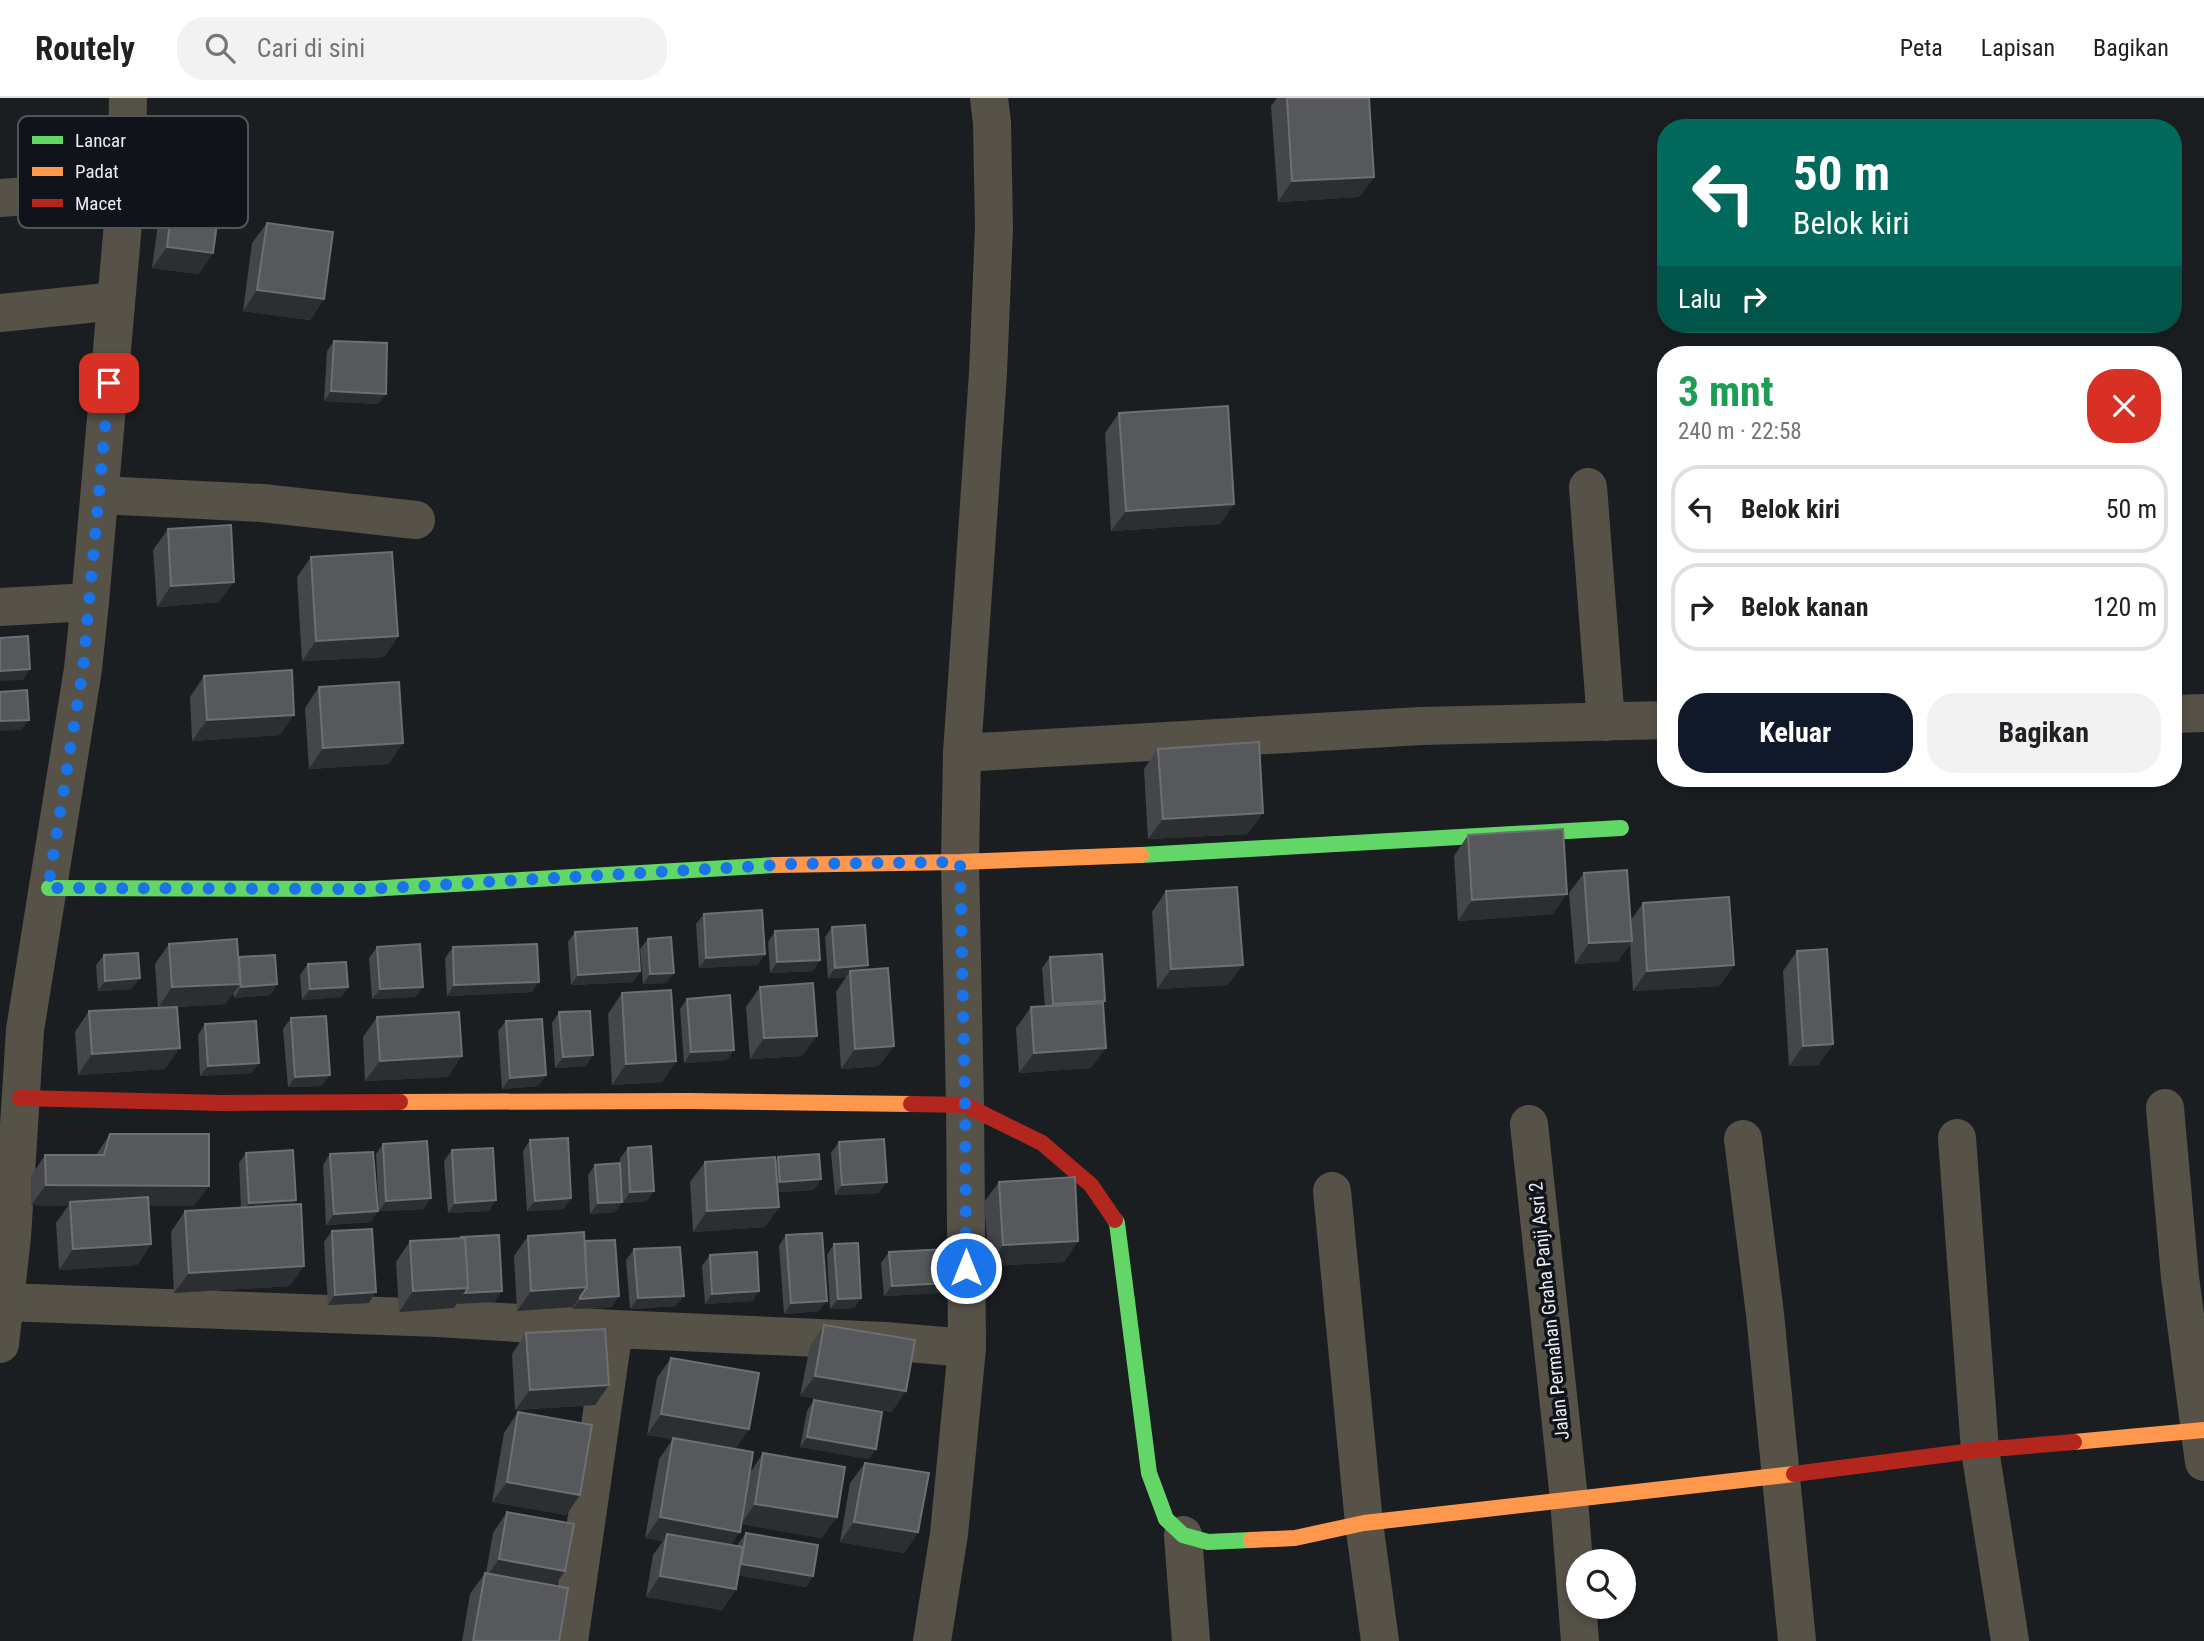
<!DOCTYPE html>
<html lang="id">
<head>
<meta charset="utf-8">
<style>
	body { margin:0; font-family:"Roboto Condensed",sans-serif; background:#f2f2f2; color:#202124; height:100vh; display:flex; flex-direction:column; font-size:26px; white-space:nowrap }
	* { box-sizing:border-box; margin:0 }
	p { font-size:23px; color:#757577 }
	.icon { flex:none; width:38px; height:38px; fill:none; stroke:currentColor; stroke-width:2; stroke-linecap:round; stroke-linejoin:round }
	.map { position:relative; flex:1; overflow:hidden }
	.drawer { position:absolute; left:1657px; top:248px; width:525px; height:441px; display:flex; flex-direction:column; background:#fff; border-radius:28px; box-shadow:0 4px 10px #0003 }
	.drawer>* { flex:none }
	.hud { position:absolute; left:1657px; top:21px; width:525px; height:214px; border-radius:28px; box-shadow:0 4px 10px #0003; background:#00695c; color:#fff; overflow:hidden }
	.tools { position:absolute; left:1566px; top:1451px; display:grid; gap:14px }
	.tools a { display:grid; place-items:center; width:70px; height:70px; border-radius:50%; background:#fff; box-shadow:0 4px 10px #0003; font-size:35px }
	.pin { position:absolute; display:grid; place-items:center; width:60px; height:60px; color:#fff; margin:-30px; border-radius:14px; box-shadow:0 4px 10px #0006 }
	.me { position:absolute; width:77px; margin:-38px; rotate:0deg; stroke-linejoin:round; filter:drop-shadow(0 0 5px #0008) }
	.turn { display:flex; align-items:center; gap:24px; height:147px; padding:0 21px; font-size:32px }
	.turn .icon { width:91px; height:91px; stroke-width:2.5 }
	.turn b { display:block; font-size:49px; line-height:60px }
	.then { display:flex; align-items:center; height:66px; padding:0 21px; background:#0003; gap:14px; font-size:26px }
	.round { display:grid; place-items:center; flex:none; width:74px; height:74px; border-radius:28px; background:#f2f2f2 }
	.overview { display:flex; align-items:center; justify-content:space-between; height:119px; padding:0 21px }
	h1 { font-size:42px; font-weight:700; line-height:52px; color:#1e9e55 }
	.action { display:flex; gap:14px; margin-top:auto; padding:14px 21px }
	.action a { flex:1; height:80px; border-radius:28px; background:#111827; color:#fff; font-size:28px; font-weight:700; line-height:80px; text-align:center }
	.action a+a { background:#f2f2f2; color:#202124 }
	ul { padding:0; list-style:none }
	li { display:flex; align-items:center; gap:21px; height:88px; margin:0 14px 10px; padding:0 7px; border:4px solid #e0e0e0; border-radius:28px }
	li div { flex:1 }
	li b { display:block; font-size:26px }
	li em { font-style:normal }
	header { display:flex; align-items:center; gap:42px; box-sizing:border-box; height:98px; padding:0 35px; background:#fff; border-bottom:2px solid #e0e0e0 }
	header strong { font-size:33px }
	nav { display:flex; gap:38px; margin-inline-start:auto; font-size:24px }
	.search { width:490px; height:63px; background:#f2f2f2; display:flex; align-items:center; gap:18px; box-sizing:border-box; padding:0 24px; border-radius:28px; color:#757577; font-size:26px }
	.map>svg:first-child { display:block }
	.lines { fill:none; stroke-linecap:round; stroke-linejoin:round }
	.street { stroke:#565248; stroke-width:38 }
	.fast { stroke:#63d668; stroke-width:16 }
	.slow { stroke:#ff974d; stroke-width:16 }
	.jam { stroke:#b3261e; stroke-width:16 }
	.wall { fill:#444649 }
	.shaded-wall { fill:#2c2f31 }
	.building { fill:#56585b; stroke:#6d6f72; stroke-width:2 }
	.route { stroke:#1a73e8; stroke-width:12; stroke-dasharray:0 21.6 }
	.labels { text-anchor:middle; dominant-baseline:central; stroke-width:7; stroke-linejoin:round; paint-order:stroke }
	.street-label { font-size:19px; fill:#e9ecf0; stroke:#10141a }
	.key { fill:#10141a; stroke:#51555a; stroke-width:2 }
	.key-label { font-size:19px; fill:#e9ecf0 }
</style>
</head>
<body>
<header>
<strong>Routely</strong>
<div class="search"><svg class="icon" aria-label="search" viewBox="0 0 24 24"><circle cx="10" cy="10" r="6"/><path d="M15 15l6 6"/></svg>Cari di sini</div>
<nav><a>Peta</a><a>Lapisan</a><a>Bagikan</a></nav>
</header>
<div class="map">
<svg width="2204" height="1543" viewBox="0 0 2204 1543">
	<rect width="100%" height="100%" fill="#1b1e21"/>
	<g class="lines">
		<g class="street">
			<polyline points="0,100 126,91"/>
			<polyline points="0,215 116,203"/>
			<polyline points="1588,389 1606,624"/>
			<polyline points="100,397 262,405 416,422"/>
			<polyline points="0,509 90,504"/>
			<polyline points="2174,616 2204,615"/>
			<polyline points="962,655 1421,628 1666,622"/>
			<polyline points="2165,1010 2180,1179 2204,1364"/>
			<polyline points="1529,1026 1569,1401 1580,1543"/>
			<polyline points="1957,1040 1980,1352 2010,1543"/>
			<polyline points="1743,1041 1765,1216 1797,1543"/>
			<polyline points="1332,1093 1364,1425 1380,1543"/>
			<polyline points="4,1204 438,1220 614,1231 885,1243 967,1250"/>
			<polyline points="0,1246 12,1139 25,932 83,571 90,504 126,91 128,0"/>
			<polyline points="1183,1437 1191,1543"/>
			<polyline points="569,1543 614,1231"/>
			<polyline points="932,1543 949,1436 967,1250 965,1007 960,764 962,655 988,275 994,130 992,25 989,0"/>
		</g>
		<g class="fast">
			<polyline points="1141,757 1621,730"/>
			<polyline points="49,790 368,791 775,767"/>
			<polyline points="1115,1122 1117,1125 1149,1375 1166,1421 1183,1437 1208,1444 1251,1442"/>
		</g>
		<g class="slow">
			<polyline points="775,767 960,764 1141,757"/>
			<polyline points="400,1004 689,1003 911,1006"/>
			<polyline points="2074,1344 2204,1332"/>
			<polyline points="1251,1442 1295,1440 1364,1425 1794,1376"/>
		</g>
		<g class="jam">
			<polyline points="20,1000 221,1005 400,1004"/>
			<polyline points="911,1006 965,1007 1042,1045 1091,1087 1115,1122"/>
			<polyline points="1794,1376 1980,1352 2074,1344"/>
		</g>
	</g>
	<g class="wall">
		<polygon points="1277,0 1369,0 1374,79 1359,99 1278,104 1271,8"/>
		<polygon points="175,83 199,176 152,170 161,103"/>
		<polygon points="267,125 324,201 310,222 243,213 252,145"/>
		<polygon points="334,243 378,306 324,303 327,253"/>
		<polygon points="1119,315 1234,406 1220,426 1111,433 1105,335"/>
		<polygon points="168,431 219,504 157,509 153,452"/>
		<polygon points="311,459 398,538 384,559 302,563 297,479"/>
		<polygon points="204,578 280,637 192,643 190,599"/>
		<polygon points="319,589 389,666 309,671 305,610"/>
		<polygon points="1158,651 1248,736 1148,741 1144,671"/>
		<polygon points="1468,737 1553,816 1458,823 1454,758"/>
		<polygon points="1584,775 1631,822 1643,805 1734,867 1719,888 1633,893 1630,846 1618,863 1575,866 1569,795"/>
		<polygon points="1166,793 1228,887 1157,891 1152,814"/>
		<polygon points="704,816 758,867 699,870 696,826"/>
		<polygon points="832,829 868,867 865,872 879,968 841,971 836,894 846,879 828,880 825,839"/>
		<polygon points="775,833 820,862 813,873 770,875 768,844"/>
		<polygon points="575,834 640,873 633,884 571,887 568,844"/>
		<polygon points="648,841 666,885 643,886 640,851"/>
		<polygon points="169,846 238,860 277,886 270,897 234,900 233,895 225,906 177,909 165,971 78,977 75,934 89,913 158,910 155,866"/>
		<polygon points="377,849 423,889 415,899 372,901 369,860"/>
		<polygon points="453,849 532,894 447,898 445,860"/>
		<polygon points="1797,853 1833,946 1818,967 1789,968 1783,873"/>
		<polygon points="104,857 132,891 98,893 96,867"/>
		<polygon points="1050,859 1103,906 1091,970 1019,975 1016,930 1031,909 1045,909 1042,870"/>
		<polygon points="308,866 348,889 341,899 302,902 300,877"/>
		<polygon points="760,889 802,958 750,961 746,909"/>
		<polygon points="622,895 676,963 662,984 612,987 608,916"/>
		<polygon points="687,901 727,962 684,965 680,911"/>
		<polygon points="559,914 586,968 555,970 552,925"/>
		<polygon points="377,919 448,979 365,983 363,939"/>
		<polygon points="291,920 322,988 288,989 283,931"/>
		<polygon points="506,923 546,977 538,988 502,991 498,933"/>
		<polygon points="205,926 252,975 200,978 198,937"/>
		<polygon points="110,1036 194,1108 149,1108 151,1146 137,1167 59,1172 56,1125 68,1108 31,1107 31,1078 45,1057 96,1057"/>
		<polygon points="530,1042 564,1111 527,1113 523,1053"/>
		<polygon points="839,1044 879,1095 835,1097 831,1055"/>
		<polygon points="383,1046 424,1111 379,1113 376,1056"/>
		<polygon points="628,1050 647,1103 623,1105 620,1060"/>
		<polygon points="452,1052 489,1113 448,1115 444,1063"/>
		<polygon points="246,1055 296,1102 293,1107 290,1188 174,1195 171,1134 185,1113 241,1110 239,1065"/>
		<polygon points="330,1056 371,1124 326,1127 323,1067"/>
		<polygon points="778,1059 814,1092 778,1094 779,1109 765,1129 693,1134 690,1084 705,1064 776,1063"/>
		<polygon points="595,1067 622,1104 615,1114 590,1116 588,1077"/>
		<polygon points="999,1084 1078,1143 1064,1164 989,1168 984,1104"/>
		<polygon points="332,1133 369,1205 328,1207 324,1144"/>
		<polygon points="786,1137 819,1213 784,1216 779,1148"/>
		<polygon points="528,1138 585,1143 612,1209 573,1211 573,1209 517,1213 514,1158"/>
		<polygon points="461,1139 495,1204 457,1205 454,1210 399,1214 396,1164 410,1143 460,1140"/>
		<polygon points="834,1146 861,1200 854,1210 830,1211 827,1157"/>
		<polygon points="634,1151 676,1208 630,1211 626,1162"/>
		<polygon points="889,1154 941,1195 884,1198 881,1165"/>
		<polygon points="710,1157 759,1193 752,1203 705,1206 702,1168"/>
		<polygon points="824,1227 892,1314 800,1298 810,1248"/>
		<polygon points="526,1235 609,1287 595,1307 515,1312 512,1256"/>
		<polygon points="671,1260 735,1351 750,1375 763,1355 822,1440 741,1426 731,1447 738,1449 738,1446 746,1435 813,1478 806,1489 738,1477 736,1491 722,1512 646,1499 653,1457 663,1443 645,1440 659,1361 673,1341 647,1337 657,1280"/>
		<polygon points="814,1302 869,1361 800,1349 807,1313"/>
		<polygon points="518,1314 580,1397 566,1417 492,1404 504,1335"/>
		<polygon points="865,1365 918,1434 904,1455 840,1444 850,1385"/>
		<polygon points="507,1414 565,1473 555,1487 559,1543 462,1543 470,1496 485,1475 486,1475 493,1435"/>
	</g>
	<g class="shaded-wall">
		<polygon points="1374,79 1359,99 1278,104 1292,83"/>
		<polygon points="167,149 213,155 199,176 152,170"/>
		<polygon points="257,192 324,201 310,222 243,213"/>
		<polygon points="331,293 386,296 378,306 324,303"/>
		<polygon points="1234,406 1220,426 1111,433 1126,413"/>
		<polygon points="234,484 219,504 157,509 171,488"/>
		<polygon points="398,538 384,559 302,563 316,543"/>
		<polygon points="30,571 23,582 0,583 0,573"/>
		<polygon points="294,617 280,637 192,643 207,622"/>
		<polygon points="29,622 21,632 0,633 0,623"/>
		<polygon points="403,645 389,666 309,671 323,650"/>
		<polygon points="1263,715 1248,736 1148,741 1163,721"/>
		<polygon points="1567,796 1553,816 1458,823 1472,802"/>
		<polygon points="1632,843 1618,863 1575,866 1589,845"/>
		<polygon points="765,856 758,867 699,870 706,860"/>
		<polygon points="820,862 813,873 770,875 777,864"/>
		<polygon points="868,867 861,878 850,873 846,879 828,880 835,870"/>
		<polygon points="1243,867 1228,887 1157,891 1171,871"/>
		<polygon points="1734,867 1719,888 1633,893 1647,873"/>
		<polygon points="640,873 633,884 571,887 578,877"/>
		<polygon points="674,875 666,885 643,886 650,876"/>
		<polygon points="140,880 132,891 98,893 105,883"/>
		<polygon points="539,884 532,894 447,898 454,887"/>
		<polygon points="240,886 225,906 158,910 172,889"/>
		<polygon points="277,886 270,897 234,900 241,889"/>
		<polygon points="348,889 341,899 302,902 310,891"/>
		<polygon points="423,889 415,899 372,901 380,891"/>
		<polygon points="1105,903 1098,913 1045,917 1053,906"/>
		<polygon points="817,938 802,958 750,961 764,940"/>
		<polygon points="1833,946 1818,967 1789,968 1803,948"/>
		<polygon points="894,948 879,968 841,971 855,951"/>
		<polygon points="180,950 165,971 78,977 92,956"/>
		<polygon points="1106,950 1091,970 1019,975 1034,955"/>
		<polygon points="734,952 727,962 684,965 691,954"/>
		<polygon points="593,957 586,968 555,970 563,959"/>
		<polygon points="462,958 448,979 365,983 380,963"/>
		<polygon points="676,963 662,984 612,987 626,966"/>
		<polygon points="259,965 252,975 200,978 208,968"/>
		<polygon points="330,977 322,988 288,989 295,979"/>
		<polygon points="546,977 538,988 502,991 510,980"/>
		<polygon points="821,1081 814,1092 773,1094 780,1084"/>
		<polygon points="887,1084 879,1095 835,1097 842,1087"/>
		<polygon points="46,1087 209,1088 194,1108 70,1108 70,1104 68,1108 31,1107"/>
		<polygon points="654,1093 647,1103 623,1105 630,1094"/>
		<polygon points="431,1100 424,1111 379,1113 386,1103"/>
		<polygon points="571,1100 564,1111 527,1113 535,1103"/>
		<polygon points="296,1102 289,1113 242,1116 249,1105"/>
		<polygon points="496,1102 489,1113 448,1115 455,1105"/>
		<polygon points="622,1104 615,1114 590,1116 598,1105"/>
		<polygon points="779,1109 765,1129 693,1134 707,1113"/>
		<polygon points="378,1113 371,1124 326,1127 334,1116"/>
		<polygon points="1078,1143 1064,1164 989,1168 1003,1147"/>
		<polygon points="151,1146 137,1167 59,1172 73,1151"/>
		<polygon points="304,1168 290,1188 174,1195 189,1175"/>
		<polygon points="948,1185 941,1195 884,1198 892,1188"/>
		<polygon points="587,1189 573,1209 517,1213 531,1193"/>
		<polygon points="468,1190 454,1210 399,1214 413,1193"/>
		<polygon points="502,1193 495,1204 457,1206 465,1195"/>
		<polygon points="759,1193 752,1203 705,1206 712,1196"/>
		<polygon points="376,1194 369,1205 328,1207 335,1197"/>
		<polygon points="619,1198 612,1209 573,1211 580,1201"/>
		<polygon points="684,1198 676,1208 630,1211 638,1200"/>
		<polygon points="861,1200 854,1210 830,1211 838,1201"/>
		<polygon points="827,1203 819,1213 784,1216 791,1205"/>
		<polygon points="815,1278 906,1293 892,1314 800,1298"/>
		<polygon points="609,1287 595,1307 515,1312 530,1292"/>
		<polygon points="661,1316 749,1331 735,1352 647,1337"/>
		<polygon points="807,1339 876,1351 869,1361 800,1349"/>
		<polygon points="507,1384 580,1397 566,1417 492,1404"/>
		<polygon points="755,1406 837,1419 822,1440 741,1426"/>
		<polygon points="660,1419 740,1434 726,1454 667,1436 663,1443 645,1440"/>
		<polygon points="854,1424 918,1434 904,1455 840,1444"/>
		<polygon points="499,1461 565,1473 551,1493 485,1481"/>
		<polygon points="741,1466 813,1478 806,1489 734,1477"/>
		<polygon points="660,1478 736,1491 722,1512 646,1499"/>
	</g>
	<g class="building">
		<polygon points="1287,0 1369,0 1374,79 1292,83"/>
		<polygon points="175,83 222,89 213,155 167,149"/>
		<polygon points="267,125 333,134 324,201 257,192"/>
		<polygon points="334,243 387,245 386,296 331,293"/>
		<polygon points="1228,308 1234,406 1126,413 1119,315"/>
		<polygon points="231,427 234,484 171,488 168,431"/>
		<polygon points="392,454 398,538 316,543 311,459"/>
		<polygon points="28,538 30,571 0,573 0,540"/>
		<polygon points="292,572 294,617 207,622 204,578"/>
		<polygon points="399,584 403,645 323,650 319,589"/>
		<polygon points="27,592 29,622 0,623 0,594"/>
		<polygon points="1259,644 1263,715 1163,721 1158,651"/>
		<polygon points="1563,731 1567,796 1472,802 1468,737"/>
		<polygon points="1627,772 1632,843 1589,845 1584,775"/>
		<polygon points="1237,789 1243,867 1171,871 1166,793"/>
		<polygon points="1729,799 1734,867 1647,873 1643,805"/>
		<polygon points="762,812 765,856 706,860 704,816"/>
		<polygon points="865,827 868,867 835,870 832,829"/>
		<polygon points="637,830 640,873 578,877 575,834"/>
		<polygon points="818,831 820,862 777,864 775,833"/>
		<polygon points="671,839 674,875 650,876 648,841"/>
		<polygon points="237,841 240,886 172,889 169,846"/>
		<polygon points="420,846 423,889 380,891 377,849"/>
		<polygon points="537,846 539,884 454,887 453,849"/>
		<polygon points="1827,851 1833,946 1803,948 1797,853"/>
		<polygon points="138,855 140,880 105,883 104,857"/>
		<polygon points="1102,856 1105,903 1053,906 1050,859"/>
		<polygon points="275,857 277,886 241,889 239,859"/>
		<polygon points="346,864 348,889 310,891 308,866"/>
		<polygon points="888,870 894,948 855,951 850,873"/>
		<polygon points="813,885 817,938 764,940 760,889"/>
		<polygon points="671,892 676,963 626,966 622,895"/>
		<polygon points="730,897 734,952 691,954 687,901"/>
		<polygon points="1103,905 1106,950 1034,955 1031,909"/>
		<polygon points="177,909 180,950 92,956 89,913"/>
		<polygon points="590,913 593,957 563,959 559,914"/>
		<polygon points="459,914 462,958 380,963 377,919"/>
		<polygon points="326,918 330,977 295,979 291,920"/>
		<polygon points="542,921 546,977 510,980 506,923"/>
		<polygon points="256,923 259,965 208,968 205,926"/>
		<polygon points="110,1036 209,1036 209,1088 46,1087 45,1057 104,1057"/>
		<polygon points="568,1040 571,1100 535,1103 530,1042"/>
		<polygon points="884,1041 887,1084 842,1087 839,1044"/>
		<polygon points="427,1043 431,1100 386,1103 383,1046"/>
		<polygon points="651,1048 654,1093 630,1094 628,1050"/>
		<polygon points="493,1050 496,1102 455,1105 452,1052"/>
		<polygon points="293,1052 296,1102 249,1105 246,1055"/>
		<polygon points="373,1054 378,1113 334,1116 330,1056"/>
		<polygon points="819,1056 821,1081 780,1084 778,1059"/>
		<polygon points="775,1059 779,1109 707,1113 705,1064"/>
		<polygon points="620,1065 622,1104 598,1105 595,1067"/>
		<polygon points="1075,1079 1078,1143 1003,1147 999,1084"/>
		<polygon points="148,1099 151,1146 73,1151 70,1104"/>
		<polygon points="301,1106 304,1168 189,1175 185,1113"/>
		<polygon points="372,1131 376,1194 335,1197 332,1133"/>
		<polygon points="584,1134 587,1189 531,1193 528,1138"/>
		<polygon points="822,1135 827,1203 791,1205 786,1137"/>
		<polygon points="499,1137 502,1193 465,1195 468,1190 465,1140 461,1140 461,1139"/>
		<polygon points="465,1140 468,1190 413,1193 410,1143"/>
		<polygon points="615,1142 619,1198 580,1201 580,1199 587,1189 585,1143"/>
		<polygon points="858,1145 861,1200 838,1201 834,1146"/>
		<polygon points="680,1149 684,1198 638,1200 634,1151"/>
		<polygon points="947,1151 948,1185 892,1188 889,1154"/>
		<polygon points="757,1154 759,1193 712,1196 710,1157"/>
		<polygon points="824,1227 915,1242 906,1293 815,1278"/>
		<polygon points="605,1231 609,1287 530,1292 526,1235"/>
		<polygon points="671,1260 759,1275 749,1331 661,1316"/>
		<polygon points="814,1302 882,1314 876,1351 807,1339"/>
		<polygon points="518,1314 592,1327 580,1397 507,1384"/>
		<polygon points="673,1340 753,1354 740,1434 660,1419"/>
		<polygon points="763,1355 845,1369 837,1419 755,1406"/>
		<polygon points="865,1365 929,1375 918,1434 854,1424"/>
		<polygon points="507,1414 574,1426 565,1473 499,1461"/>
		<polygon points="746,1435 818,1447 813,1478 741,1466"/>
		<polygon points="667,1436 743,1449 736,1491 660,1478"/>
		<polygon points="485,1475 568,1490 559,1543 473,1543"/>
	</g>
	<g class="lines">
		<polyline class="route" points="109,285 83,571 48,790 368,791 793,766 960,764 965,1007 966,1170"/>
	</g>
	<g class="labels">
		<g class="street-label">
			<text transform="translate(1549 1213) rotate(-96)">Jalan Permahan Graha Panji Asri 2</text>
		</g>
	</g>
	<rect x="18" y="18" width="230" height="112" rx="10" class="key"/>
	<rect x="32" y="38" width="31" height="8" fill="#63d668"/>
	<rect x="32" y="69" width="31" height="9" fill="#ff974d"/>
	<rect x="32" y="101" width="31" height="8" fill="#b3261e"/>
	<g class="key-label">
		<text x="75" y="49">Lancar</text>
		<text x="75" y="80">Padat</text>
		<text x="75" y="112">Macet</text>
	</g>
</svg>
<div class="tools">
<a><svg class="icon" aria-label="search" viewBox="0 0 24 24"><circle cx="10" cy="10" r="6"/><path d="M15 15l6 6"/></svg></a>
</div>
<div class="pin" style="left:109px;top:285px;background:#d93025"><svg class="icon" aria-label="arrive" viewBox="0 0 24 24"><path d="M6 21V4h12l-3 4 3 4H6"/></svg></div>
<svg class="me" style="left:966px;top:1170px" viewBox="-20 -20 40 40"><circle r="17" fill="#1a73e8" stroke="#fff" stroke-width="3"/><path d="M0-11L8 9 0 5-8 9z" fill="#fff"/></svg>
<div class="hud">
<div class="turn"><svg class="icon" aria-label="left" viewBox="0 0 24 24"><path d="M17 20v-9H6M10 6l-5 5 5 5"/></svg><div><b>50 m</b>Belok kiri</div></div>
<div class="then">Lalu<svg class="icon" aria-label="right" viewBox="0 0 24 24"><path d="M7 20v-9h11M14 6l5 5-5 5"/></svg></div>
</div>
<section class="drawer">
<div class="overview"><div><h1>3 mnt</h1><p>240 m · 22:58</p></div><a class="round" style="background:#d93025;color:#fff"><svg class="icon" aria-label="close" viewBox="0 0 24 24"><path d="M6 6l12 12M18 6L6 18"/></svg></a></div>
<ul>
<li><svg class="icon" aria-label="left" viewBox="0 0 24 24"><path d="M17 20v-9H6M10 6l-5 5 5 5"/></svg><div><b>Belok kiri</b></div><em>50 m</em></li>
<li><svg class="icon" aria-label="right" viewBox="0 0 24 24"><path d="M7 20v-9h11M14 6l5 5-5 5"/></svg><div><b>Belok kanan</b></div><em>120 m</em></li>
</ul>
<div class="action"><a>Keluar</a><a>Bagikan</a></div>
</section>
</div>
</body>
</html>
